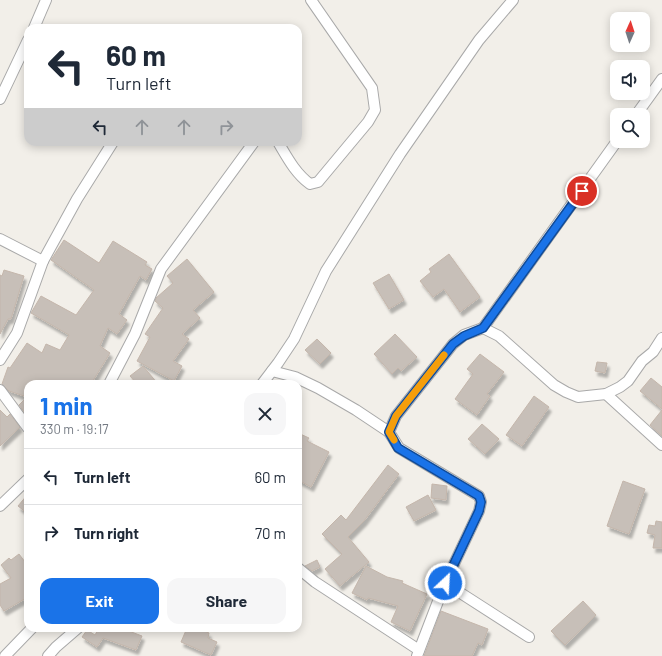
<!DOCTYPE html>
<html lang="en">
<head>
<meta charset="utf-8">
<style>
	body { margin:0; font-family:Barlow,sans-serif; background:#f6f6f7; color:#1f2937; height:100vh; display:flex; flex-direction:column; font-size:15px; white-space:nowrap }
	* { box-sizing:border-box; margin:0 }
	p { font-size:13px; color:#747a83 }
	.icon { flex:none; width:22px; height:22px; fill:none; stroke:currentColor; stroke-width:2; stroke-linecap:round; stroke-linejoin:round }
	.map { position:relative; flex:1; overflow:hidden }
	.details { position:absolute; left:24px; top:380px; width:278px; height:252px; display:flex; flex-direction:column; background:#fff; border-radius:12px; box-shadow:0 2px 10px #0003 }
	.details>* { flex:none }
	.hud { position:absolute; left:24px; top:24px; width:278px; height:122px; border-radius:12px; box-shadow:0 2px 10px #0003; background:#fff; color:#1f2937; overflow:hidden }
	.needle { width:26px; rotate:3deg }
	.buttons { position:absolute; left:610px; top:12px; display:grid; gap:8px }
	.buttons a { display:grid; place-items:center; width:40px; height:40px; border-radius:8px; background:#fff; box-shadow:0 2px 10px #0003; font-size:20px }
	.pin { position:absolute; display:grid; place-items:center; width:34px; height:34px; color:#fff; margin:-17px; border:2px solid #fff; border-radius:50%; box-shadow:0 1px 4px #0007 }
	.me { position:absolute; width:44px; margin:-22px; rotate:25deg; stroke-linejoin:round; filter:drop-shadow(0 0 3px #0008) }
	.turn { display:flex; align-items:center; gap:14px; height:84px; padding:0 16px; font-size:18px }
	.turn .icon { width:52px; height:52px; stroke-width:2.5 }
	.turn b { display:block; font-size:28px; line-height:34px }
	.lanes { display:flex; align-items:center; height:38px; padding:0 16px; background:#0003; justify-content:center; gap:20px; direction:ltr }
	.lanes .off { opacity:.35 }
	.round { display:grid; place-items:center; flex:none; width:42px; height:42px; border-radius:12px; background:#f6f6f7 }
	.headline { display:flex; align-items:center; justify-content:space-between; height:68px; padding:0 16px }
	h1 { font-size:24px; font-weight:700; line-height:30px; color:#1a73e8 }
	.button { display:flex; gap:8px; margin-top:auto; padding:8px 16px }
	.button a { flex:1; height:46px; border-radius:12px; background:#1a73e8; color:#fff; font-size:16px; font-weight:700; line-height:46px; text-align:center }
	.button a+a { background:#f6f6f7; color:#1f2937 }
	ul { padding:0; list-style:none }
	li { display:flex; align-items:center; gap:12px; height:56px; padding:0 16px; border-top:1px solid #e0e1e3 }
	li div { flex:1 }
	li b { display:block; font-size:15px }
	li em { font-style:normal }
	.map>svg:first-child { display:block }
	.building { fill:#c7bfb8; stroke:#c4b6ab; filter:url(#shadow) }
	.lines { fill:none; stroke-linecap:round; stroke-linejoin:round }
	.street-casing { stroke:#a9a9a9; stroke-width:12 }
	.street { stroke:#fff; stroke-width:10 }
	.route-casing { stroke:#114b97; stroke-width:10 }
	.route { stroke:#1a73e8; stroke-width:7 }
	.slow { stroke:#f59e0b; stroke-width:7 }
</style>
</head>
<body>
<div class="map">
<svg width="662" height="656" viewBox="0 0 662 656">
	<defs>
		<filter id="shadow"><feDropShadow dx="2.5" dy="4.5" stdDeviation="1" flood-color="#0004"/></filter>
	</defs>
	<rect width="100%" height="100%" fill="#f2efe9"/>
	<g class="building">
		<polygon points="64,240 99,263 113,241 147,262 145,265 152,269 146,280 140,276 119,314 127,320 117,334 108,328 100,346 110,353 91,384 28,384 28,417 19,405 27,397 9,391 2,384 8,367 10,368 27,343 42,353 46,344 60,350 69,335 31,313 41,296 76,315 94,290 51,260"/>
		<polygon points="449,254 480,297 460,312 444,289 433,297 420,281 431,272 429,269"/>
		<polygon points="187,259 214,292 193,310 200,318 182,334 189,339 173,361 182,366 174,381 137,361 150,337 145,334 163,308 155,301 156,298 173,283 167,276"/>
		<polygon points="4,270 24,276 11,319 8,319 0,334 0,275 2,276"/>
		<polygon points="389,274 404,300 389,309 373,283"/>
		<polygon points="395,334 417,357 401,371 398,368 392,374 374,354"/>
		<polygon points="317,339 331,353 320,364 305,350"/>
		<polygon points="480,354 504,372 487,394 490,396 477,415 455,399 473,374 467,369"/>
		<polygon points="597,362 607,363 605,373 595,371"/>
		<polygon points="143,366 158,384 137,384 130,376"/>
		<polygon points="651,378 662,387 662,409 640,391"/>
		<polygon points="534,396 549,407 522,446 506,435"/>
		<polygon points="0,410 7,417 10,414 20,427 0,446"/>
		<polygon points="662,410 662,436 650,425"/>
		<polygon points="482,424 499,439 485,454 468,439"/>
		<polygon points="298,433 309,438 307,441 329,452 311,487 298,480"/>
		<polygon points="388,465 399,474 364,521 348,537 369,562 340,586 325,569 342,554 322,534 341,515 346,520"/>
		<polygon points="623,481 645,489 629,534 607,526"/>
		<polygon points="432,484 447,486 446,500 431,498"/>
		<polygon points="28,494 28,514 18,506"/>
		<polygon points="428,495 436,510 414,521 406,507"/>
		<polygon points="656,521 662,522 662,548 653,548 655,535 647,533 649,525 655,526"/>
		<polygon points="19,554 28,566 28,597 4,611 0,605 0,584 11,578 1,565 9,558 11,560"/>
		<polygon points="317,560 320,567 312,571 305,566"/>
		<polygon points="366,566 387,577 403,581 402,583 427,594 410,631 391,622 398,606 368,598 367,600 352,593"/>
		<polygon points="583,601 596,615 565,645 551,631"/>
		<polygon points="441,611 488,629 482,645 478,643 472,656 424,656"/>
		<polygon points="99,628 121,628 142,636 136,650 103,638 97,647 82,637 87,630 95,635"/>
		<polygon points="187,628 197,628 209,633 208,638 217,642 211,655 181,642"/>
	</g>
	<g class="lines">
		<defs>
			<g id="street">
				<polyline points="34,28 46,0"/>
				<polyline points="0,99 28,40"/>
				<polyline points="636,115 662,79"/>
				<path d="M278 142C287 157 295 173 310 184L318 182 368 122 375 110 372 88 311 0"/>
				<polyline points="0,239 43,261 77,199 113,142"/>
				<polyline points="483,328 617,141"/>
				<polyline points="0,360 17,333 43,261"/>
				<polyline points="272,371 295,377 318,388 356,410 389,432 396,416 453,344 464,335 483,328 499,336 554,385 566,392 578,397 606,394 620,387 628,381 642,361 653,352 662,338"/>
				<polyline points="109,384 135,334 161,269 254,142"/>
				<polyline points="262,384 278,363 294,339 326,271 400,154 479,40 513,0"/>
				<polyline points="0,390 28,428"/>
				<polyline points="606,394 662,445"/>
				<polyline points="389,432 399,448 479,496 481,502 479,511 445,583 417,656"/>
				<polyline points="0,506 28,479"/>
				<polyline points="298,568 315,582 419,650"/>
				<polyline points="445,583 529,637"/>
				<polyline points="5,656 32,628"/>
				<polyline points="48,656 56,647 78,628"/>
			</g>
		</defs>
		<use href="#street" class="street-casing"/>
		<use href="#street" class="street"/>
	</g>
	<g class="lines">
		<defs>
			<polyline id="route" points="445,583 479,511 481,502 479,496 398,448 389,432 396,416 453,344 464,336 483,328 582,191"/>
		</defs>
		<use href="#route" class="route-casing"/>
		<use href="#route" class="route"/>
		<polyline class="slow" points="394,440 389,432 396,416 444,355"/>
	</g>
</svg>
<div class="buttons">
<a><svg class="needle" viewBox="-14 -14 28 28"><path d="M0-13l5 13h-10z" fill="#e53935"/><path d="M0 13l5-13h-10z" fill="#747a83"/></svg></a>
<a><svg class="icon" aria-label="sound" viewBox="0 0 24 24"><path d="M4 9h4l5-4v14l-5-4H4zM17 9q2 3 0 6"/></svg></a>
<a><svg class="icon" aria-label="search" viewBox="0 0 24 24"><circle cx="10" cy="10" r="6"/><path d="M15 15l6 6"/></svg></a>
</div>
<div class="pin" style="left:582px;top:191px;background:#d93025"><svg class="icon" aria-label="arrive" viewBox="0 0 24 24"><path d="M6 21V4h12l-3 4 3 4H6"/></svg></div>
<svg class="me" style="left:445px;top:583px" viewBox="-20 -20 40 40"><circle r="17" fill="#1a73e8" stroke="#fff" stroke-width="3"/><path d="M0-11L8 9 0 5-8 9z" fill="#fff"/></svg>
<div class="hud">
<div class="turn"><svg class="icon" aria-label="left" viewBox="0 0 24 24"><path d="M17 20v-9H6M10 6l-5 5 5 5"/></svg><div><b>60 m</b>Turn left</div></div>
<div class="lanes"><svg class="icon" aria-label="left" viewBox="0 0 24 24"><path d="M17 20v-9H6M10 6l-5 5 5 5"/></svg><svg class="icon off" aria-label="ahead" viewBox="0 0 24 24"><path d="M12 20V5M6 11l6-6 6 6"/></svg><svg class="icon off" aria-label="ahead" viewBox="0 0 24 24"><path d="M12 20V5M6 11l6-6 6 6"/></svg><svg class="icon off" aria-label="right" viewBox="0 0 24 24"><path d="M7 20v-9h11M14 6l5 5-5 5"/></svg></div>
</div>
<section class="details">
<div class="headline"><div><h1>1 min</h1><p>330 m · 19:17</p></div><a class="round"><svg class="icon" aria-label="close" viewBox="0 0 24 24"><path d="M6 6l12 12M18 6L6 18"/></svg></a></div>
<ul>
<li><svg class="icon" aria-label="left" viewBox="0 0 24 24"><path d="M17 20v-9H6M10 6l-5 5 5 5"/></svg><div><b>Turn left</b></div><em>60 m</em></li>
<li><svg class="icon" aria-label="right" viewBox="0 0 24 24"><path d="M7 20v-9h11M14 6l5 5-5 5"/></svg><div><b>Turn right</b></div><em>70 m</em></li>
</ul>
<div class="button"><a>Exit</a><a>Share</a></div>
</section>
</div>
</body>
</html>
